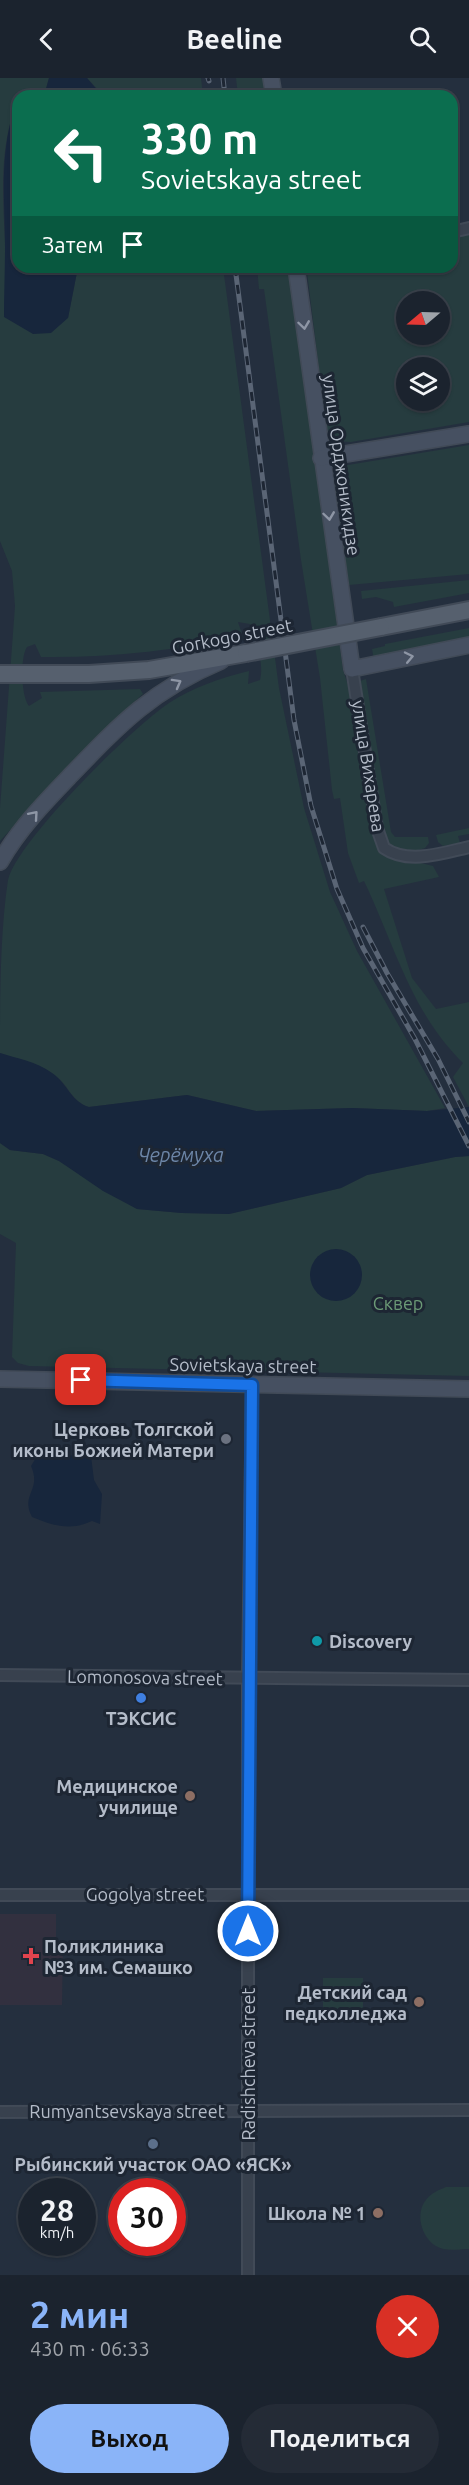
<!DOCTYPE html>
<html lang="ru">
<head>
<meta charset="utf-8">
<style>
	body { margin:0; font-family:Ubuntu,sans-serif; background:#242b36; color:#f1f3f6; height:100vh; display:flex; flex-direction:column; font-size:22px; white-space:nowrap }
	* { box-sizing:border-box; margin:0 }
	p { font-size:20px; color:#a0a4aa }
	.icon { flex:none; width:33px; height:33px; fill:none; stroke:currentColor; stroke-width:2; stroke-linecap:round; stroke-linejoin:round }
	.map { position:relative; height:2197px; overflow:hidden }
	.details { display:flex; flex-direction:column; background:#1b232e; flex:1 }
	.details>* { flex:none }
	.hud { position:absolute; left:12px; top:12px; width:446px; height:183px; border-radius:18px; box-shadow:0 2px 4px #0004,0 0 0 2px #39404a; background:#0b6e4f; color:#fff; overflow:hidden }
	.needle { width:39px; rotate:251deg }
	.tools { position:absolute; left:396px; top:213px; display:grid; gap:12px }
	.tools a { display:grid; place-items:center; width:54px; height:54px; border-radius:50%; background:#1b232e; box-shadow:0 2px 4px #0004,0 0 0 2px #39404a; font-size:30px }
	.speed { position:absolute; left:18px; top:2100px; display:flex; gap:12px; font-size:30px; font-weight:700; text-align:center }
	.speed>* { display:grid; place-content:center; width:78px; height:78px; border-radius:50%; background:#1b232e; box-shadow:0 2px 4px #0004,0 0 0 2px #39404a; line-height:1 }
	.speed small { font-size:15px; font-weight:400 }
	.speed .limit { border:9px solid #d22; background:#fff; color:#111 }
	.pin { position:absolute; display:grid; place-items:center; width:51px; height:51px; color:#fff; margin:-26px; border-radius:12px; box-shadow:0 3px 9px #0006 }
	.me { position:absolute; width:66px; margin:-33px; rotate:0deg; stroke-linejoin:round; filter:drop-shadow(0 0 4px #0008) }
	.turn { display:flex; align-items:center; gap:21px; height:126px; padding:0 30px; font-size:27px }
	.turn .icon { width:78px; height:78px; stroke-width:2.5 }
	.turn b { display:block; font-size:42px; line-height:51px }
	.then { display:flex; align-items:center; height:57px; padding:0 30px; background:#0003; gap:12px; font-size:22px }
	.round { display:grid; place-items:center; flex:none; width:63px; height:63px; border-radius:32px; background:#242b36 }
	.head { display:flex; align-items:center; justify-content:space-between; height:102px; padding:0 30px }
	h1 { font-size:36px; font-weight:700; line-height:45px; color:#8ab4f8 }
	.cta { display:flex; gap:12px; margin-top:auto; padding:12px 30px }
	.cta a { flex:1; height:69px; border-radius:36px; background:#8ab4f8; color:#111; font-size:24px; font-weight:700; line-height:69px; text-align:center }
	.cta a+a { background:#242b36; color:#f1f3f6 }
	header { display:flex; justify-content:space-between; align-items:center; height:78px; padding:0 30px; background:#1b232e; font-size:27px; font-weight:700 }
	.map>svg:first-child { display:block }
	.medical { fill:#32303f }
	.green { fill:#263c3f; fill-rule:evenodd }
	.water { fill:#17263c }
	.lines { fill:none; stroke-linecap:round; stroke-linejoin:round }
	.street-casing { stroke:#414a57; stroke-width:14 }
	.secondary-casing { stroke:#414a57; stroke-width:18 }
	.primary-casing { stroke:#414a57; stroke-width:20 }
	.street { stroke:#38414e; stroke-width:10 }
	.secondary { stroke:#465061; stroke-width:15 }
	.primary { stroke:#56606e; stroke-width:16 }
	.rail-casing { stroke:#5a6575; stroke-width:5 }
	.rail { stroke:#1d2633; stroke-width:3; stroke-dasharray:9; stroke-linecap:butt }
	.primary-bridge-casing { stroke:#414a57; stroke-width:20; stroke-linecap:butt }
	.primary-bridge { stroke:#56606e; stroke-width:16 }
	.oneway { stroke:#8e96a5 }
	.route-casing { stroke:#114b97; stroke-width:15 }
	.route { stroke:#1a73e8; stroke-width:10 }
	.worship-dot { fill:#6b7280; stroke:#1d2633; stroke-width:2 }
	.culture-dot { fill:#0f9aa8; stroke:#1d2633; stroke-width:2 }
	.shop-dot { fill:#3f7fe0; stroke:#1d2633; stroke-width:2 }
	.education-dot { fill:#8d6e63; stroke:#1d2633; stroke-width:2 }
	.health-dot { fill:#e0444e; stroke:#1d2633; stroke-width:2 }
	.service-dot { fill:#5c6f8a; stroke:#1d2633; stroke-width:2 }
	.labels { text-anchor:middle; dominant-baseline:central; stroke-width:6; stroke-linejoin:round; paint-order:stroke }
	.street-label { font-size:18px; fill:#b4bcc9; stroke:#1d2633 }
	.park-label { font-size:18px; fill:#6b9a76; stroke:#1d2633 }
	.poi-label { font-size:18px; font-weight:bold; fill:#b4bcc9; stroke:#1d2633; text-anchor:end }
	.water-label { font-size:20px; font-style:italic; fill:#6d86a8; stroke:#1d2633 }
</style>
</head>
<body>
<header><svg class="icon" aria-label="back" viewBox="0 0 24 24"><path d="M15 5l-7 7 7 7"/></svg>Beeline<svg class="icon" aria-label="search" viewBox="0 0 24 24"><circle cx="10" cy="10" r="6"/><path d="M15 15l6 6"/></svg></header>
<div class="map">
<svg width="469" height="2197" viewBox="0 0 469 2197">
	<rect width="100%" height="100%" fill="#242f3e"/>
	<polygon class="medical" points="0,1836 56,1836 56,1872 63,1872 62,1927 0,1927"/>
	<g class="green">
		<path d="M0 0H49L44 18H18V38L11 42C0 82 3 123 5 164 7 189 5 214 4 239L68 240 78 189H223L279 610 304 730 330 814 357 873 445 1030 427 1033 352 1030 256 1033 187 1017 89 1029C72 1024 69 1008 56 998 39 985 19 982 0 975 0 922 0 855 8 802 17 763 133 649 169 625 194 609 220 600 249 593L248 606 260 602C264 588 257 558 250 546L238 544 243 559C174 572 111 580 41 579L35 566 27 569C20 579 21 619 29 628L42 620 40 614 140 611 143 616 97 658 0 763V730L15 528 12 493 0 463Z"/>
		<polygon points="87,0 201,0 203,18 98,18 99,13"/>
		<polygon points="236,0 266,0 268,18 238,18"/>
		<path d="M469 155V344L351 364C338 364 330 360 326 348L307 194 317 189H452V159ZM406 224H440V256H406ZM406 290H440V322H406Z"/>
		<path d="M257 189H290L343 592 351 616 372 751 378 769 413 783 433 788 439 799 384 811 412 900 436 931 469 924V1029L453 999 463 985C411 934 395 868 364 803L359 805 348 775 340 720 334 721 332 712 320 600 301 482 264 211H259Z"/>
		<polygon points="469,367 469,496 349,507 334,405 338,391 348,387"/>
		<polygon points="469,502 469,515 394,529 393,524 376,519 362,521 361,513"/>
		<polygon points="469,550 469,562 374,582 372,571 385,568 385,566"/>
		<path d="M366 601 391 754 395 759H428L429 765 425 770C405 777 390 774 382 753L360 603Z"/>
		<polygon points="469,750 469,756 458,758 460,765 443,768 438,764 436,757"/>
		<polygon points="0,1065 10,1072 43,1076 59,1083 137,1131 182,1135 229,1136 341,1110 367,1097 455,1079 469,1078 469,1298 29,1288 18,1285 12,1279 16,1165 0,1156"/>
		<rect x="323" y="1900" width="40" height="34"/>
		<path d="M446 2109H469V2171C459 2171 445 2174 436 2168 421 2159 415 2135 426 2122 431 2115 439 2112 446 2109Z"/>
	</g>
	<g class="water">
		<polygon points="49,0 87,0 99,14 98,18 44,18"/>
		<path d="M18 38V189H78L68 240 51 255 33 256 4 239C4 216 5 192 5 169 5 124 0 87 11 42Z"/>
		<path d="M0 975C18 981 36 983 52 995 67 1005 71 1024 89 1029L187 1017 256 1033 352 1030 427 1033 469 1029V1078L455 1079 367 1097 341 1110 229 1136 182 1135 137 1131 103 1113 59 1083 43 1076 10 1072 0 1065Z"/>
		<circle cx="336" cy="1197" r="26"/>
		<path d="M49 1377 91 1378 94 1402 102 1416 100 1446 92 1443C70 1453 54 1448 32 1439 20 1416 42 1413 31 1388L37 1378Z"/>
	</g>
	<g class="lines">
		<defs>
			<g id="street">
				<polyline points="452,154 469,150"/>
				<path d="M352 591 377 750 384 770C408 787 443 775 469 769"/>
				<polyline points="0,1597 469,1602"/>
				<polyline points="0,1817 469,1817"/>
				<polyline points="0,2034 469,2032"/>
				<polyline points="248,2197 248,1600 252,1307"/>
			</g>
			<g id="secondary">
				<polyline points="271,0 274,18"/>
				<polyline points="296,189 352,591 469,567"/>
				<polyline points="321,380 469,356"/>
				<path d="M0 784C18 752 44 725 69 699 120 646 152 612 221 583"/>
				<polyline points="0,1301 469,1311"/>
			</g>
			<g id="primary">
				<polyline points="381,549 469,532"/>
				<polyline points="0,596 89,596 149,592 246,575"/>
			</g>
		</defs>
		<use href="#street" class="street-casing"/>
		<use href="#secondary" class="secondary-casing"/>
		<use href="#primary" class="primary-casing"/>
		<use href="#street" class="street"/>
		<use href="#secondary" class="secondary"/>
		<use href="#primary" class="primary"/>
		<defs>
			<g id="rail">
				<polyline points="208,0 209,3"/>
				<polyline points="223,0 225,18"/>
				<polyline points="235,189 294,642 311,728 337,811 363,870 415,961 469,1068"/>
				<polyline points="363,849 387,895 438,981 469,1044"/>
			</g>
		</defs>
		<use href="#rail" class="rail-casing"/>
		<use href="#rail" class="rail"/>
		<defs>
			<polyline id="primary-bridge" points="246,575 381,549"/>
		</defs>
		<use href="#primary-bridge" class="primary-bridge-casing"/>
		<use href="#primary-bridge" class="primary-bridge"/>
	</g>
	<defs><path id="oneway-chevron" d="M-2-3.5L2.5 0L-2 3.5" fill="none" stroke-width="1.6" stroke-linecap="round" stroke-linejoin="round" transform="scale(1.5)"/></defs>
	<g class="oneway">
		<use href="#oneway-chevron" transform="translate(304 247) rotate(82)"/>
		<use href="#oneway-chevron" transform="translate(329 438) rotate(82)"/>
		<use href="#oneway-chevron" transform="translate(409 579) rotate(-12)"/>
		<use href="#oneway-chevron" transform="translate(177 605) rotate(-29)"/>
		<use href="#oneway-chevron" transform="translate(34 737) rotate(-49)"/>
	</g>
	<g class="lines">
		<defs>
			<polyline id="route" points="81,1302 252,1307 248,1853"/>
		</defs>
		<use href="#route" class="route-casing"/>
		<use href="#route" class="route"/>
	</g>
	<circle class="worship-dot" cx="226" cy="1361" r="6"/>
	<circle class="culture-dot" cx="317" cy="1563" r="6"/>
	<circle class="shop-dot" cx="141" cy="1620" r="6"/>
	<g class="education-dot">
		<circle cx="190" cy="1718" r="6"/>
		<circle cx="419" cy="1924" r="6"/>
		<circle cx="378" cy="2135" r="6"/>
	</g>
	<path class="health-dot" d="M28 1869h6v6h6v6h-6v6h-6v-6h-6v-6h6z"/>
	<circle class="service-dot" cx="153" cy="2066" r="6"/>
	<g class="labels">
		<g class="street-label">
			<text transform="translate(342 387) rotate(82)">улица Орджоникидзе</text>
			<text transform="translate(232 558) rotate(-11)">Gorkogo street</text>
			<text transform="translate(369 688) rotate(81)">улица Вихарева</text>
			<text transform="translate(243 1287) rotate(1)">Sovietskaya street</text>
			<text transform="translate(145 1599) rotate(1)">Lomonosova street</text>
			<text x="145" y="1816">Gogolya street</text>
			<text transform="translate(248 1986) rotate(-90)">Radishcheva street</text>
			<text x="127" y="2033">Rumyantsevskaya street</text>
		</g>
		<g class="park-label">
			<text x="398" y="1225">Сквер</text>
		</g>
		<g class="poi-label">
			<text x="214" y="1351">Церковь Толгской<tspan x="214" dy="21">иконы Божией Матери</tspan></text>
			<text x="329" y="1563" text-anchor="start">Discovery</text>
			<text x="141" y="1640" text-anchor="middle">ТЭКСИС</text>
			<text x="178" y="1708">Медицинское<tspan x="178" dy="21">училище</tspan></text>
			<text x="44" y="1868" text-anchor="start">Поликлиника<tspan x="44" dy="21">№3 им. Семашко</tspan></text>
			<text x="407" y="1914">Детский сад<tspan x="407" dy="21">педколледжа</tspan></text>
			<text x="153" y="2086" text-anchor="middle">Рыбинский участок ОАО «ЯСК»</text>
			<text x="366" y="2135">Школа № 1</text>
		</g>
		<g class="water-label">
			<text x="181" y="1076">Черёмуха</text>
		</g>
	</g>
</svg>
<div class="tools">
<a><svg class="needle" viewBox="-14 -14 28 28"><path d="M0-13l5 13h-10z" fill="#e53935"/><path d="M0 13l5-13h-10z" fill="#a0a4aa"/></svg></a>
<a><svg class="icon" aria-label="layers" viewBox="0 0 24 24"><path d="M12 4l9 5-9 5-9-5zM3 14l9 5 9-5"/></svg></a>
</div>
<div class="speed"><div>28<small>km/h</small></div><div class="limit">30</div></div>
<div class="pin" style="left:81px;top:1302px;background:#d93025"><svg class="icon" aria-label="arrive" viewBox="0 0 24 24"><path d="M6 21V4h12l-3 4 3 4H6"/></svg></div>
<svg class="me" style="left:248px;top:1853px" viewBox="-20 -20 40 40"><circle r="17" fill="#1a73e8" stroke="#fff" stroke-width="3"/><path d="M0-11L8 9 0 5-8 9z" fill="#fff"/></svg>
<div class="hud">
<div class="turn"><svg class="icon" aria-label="left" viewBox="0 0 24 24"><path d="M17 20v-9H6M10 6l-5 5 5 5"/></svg><div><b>330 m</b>Sovietskaya street</div></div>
<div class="then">Затем<svg class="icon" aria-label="arrive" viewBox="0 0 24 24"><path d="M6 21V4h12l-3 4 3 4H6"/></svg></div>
</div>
</div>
<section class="details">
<div class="head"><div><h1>2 мин</h1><p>430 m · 06:33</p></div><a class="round" style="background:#d93025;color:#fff"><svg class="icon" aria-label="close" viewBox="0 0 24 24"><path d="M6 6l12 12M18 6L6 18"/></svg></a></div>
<div class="cta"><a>Выход</a><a>Поделиться</a></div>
</section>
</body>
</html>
